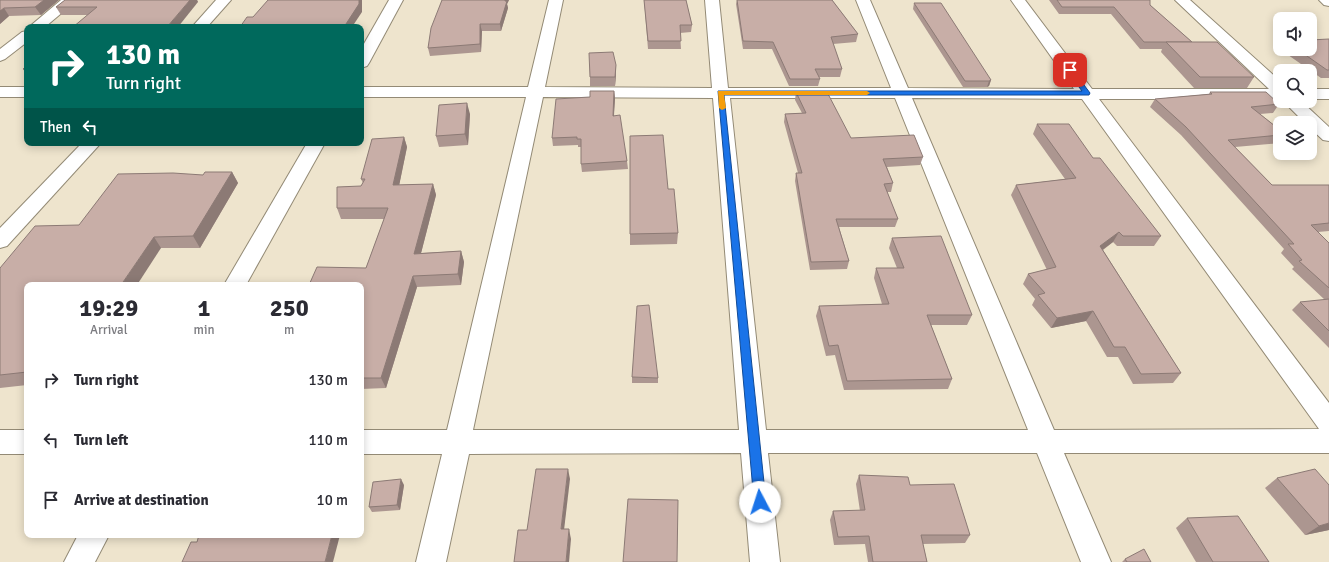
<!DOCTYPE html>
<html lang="en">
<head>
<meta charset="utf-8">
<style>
	body { margin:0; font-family:Signika,sans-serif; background:#f7f7f7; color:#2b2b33; height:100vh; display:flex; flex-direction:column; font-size:15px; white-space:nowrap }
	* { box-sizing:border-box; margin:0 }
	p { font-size:13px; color:#7c7c81 }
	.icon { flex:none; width:22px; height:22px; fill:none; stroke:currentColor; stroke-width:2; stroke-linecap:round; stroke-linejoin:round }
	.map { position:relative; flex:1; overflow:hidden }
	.sheet { position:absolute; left:24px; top:282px; width:340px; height:256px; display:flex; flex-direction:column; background:#fff; border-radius:8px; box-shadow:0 2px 10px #0003 }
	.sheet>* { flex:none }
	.banner { position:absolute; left:24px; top:24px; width:340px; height:122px; border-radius:8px; box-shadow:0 2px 10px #0003; background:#00695c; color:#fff; overflow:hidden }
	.controls { position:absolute; left:1273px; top:12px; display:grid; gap:8px }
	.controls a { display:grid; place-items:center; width:44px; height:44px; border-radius:8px; background:#fff; box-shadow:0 2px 10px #0003; font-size:20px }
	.pin { position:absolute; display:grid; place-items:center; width:34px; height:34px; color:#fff; margin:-17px; border-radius:8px; box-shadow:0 2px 6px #0006 }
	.me { position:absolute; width:44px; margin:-22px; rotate:355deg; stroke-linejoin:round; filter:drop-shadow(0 0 3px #0008) }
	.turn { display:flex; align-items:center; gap:14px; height:84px; padding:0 16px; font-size:18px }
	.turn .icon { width:52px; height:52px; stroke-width:2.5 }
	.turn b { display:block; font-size:28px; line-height:34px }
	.then { display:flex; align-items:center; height:38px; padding:0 16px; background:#0003; gap:8px; font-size:15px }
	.eta { display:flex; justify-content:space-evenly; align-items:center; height:68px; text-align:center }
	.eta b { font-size:24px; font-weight:700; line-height:28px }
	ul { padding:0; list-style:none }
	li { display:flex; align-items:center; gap:12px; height:60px; padding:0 16px }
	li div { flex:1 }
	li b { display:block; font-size:15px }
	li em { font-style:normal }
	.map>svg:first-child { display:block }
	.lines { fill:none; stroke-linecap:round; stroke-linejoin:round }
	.minor-casing { stroke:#938a75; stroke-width:2 }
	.minor { fill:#fff; fill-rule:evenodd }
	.wall { fill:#ac9690 }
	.shaded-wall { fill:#8c7a75 }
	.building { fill:#c8aea7; stroke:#8c7a75 }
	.route { fill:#1a73e8; stroke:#114b97 }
	.slow { fill:#f59e0b }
</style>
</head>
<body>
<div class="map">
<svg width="1329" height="562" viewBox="0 0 1329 562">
	<rect width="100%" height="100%" fill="#eee4cd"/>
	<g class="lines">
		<defs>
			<g id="minor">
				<polygon points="61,0 77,0 45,27 29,27"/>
				<polygon points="216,0 231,0 207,27 192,27"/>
				<polygon points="389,0 403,0 369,63 367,66 361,68 361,49"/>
				<path d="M549 0H563L545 87 712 88 705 0H719L728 88H891L856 0H870L908 88 1074 89 1011 0H1025L1092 89H1269L1175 0H1190L1280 81V99H1099L1329 403V453H1064L1111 562H1081L1037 453H768L780 562H750L741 453 469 454 446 562H416L442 454H361V430H447L526 97H361V87H528ZM543 97 713 98 739 430H473ZM730 98H895L1028 430H766ZM912 98 1082 99 1319 429 1054 430Z"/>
				<polygon points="1319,0 1329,0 1329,6 1324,5"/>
				<polygon points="27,31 27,42 5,59 0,61 0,49 22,32"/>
				<rect x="0" y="87" width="27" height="10"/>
				<rect x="1310" y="89" width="19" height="10"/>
				<polygon points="1283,101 1301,101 1329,127 1329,141 1323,140 1310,128 1310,123 1305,123"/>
				<polygon points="82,143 101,143 7,246 0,248 0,228"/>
				<polygon points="307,143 325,143 246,285 224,285"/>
				<rect x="0" y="430" width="27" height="24"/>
				<polygon points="78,535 109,535 95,562 64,562"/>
			</g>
		</defs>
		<use href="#minor" class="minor-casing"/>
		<use href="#minor" class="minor"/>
	</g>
	<g class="wall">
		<polygon points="0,0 59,0 41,15 9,16 0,24"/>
		<polygon points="65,0 197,0 198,2 88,15 61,15 56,7"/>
		<polygon points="442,0 509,0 507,4 508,8 501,31 482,31 481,52 430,56 428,48"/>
		<polygon points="644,0 686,0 692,25 691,32 680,33 681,49 648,49"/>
		<polygon points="737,0 832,0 858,34 856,42 833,44 842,69 840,77 819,77 820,79 818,86 789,86 772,49 743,49 736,4"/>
		<polygon points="1049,0 1150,0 1150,5 1192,42 1254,77 1247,88 1194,88 1161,52 1162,49 1140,49 1111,14 1059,14"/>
		<polygon points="914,3 991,80 989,86 987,87 963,87 913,9"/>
		<polygon points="1329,39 1329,78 1321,78 1281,50 1282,49 1310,49"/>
		<polygon points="616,65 616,74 615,86 590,86 590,77"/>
		<polygon points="27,66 27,75 23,69"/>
		<polygon points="614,91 615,99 614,116 627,161 628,169 582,172 581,164 581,147 578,147 578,145 553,146 552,138 590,97"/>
		<polygon points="796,92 851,138 923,157 920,165 887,167 893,183 891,192 887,192 898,219 895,227 839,227 849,261 847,269 810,270 795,181 796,173 798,173 784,122 785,114 802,113 795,100"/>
		<polygon points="1210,92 1279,104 1273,113 1260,114 1280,130 1280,143 1235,147 1272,185 1329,185 1329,231 1318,232 1329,243 1329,348 1292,310 1300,302 1325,300 1292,269 1294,267 1281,253 1284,249 1181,135 1150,107 1155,99 1209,94"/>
		<polygon points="470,114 468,145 439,147 436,136"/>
		<polygon points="1037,124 1093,158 1161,236 1154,246 1117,246 1113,242 1103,250 1181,373 1173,383 1133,384 1118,357 1107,357 1086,321 1051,328 1032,305 1035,299 1023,284 1028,274 1047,270 1011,195 1016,185 1065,179 1033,134"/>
		<polygon points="404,137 407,147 399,185 433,184 436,195 421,253 461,251 464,262 461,285 417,287 386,388 361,389 361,285 366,268 384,219 341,219 337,208 361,186 363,183 361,179"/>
		<polygon points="232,172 238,183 200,248 161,248 27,285 27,385 0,388 0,268 79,225 203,175"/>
		<polygon points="668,189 678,233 677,244 630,245 630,234"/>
		<polygon points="892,238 972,315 967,325 931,325 952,379 948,389 844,390 835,355 826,356 816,316 819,306 882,304 874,278 876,268 897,268 889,248"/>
		<polygon points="632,377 658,378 658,383 632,383"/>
		<polygon points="859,475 910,485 970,535 965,543 923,544 927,562 868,562 865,544 834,545 830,520 833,511 860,511 856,484"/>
		<polygon points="1277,478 1329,530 1305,535 1265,488"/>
		<polygon points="404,485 400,510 372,512 369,507"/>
		<polygon points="1187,518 1269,562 1196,562 1176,528"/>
		<polygon points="1125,559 1151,562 1122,562"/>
	</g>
	<g class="shaded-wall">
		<polygon points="44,0 59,0 41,15 35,7"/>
		<polygon points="190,0 197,0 198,2 178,27 167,27"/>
		<polygon points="359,0 362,0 362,12 352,27 344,27"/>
		<polygon points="505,0 509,0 507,4 508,8 501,31 500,24"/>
		<polygon points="4,8 9,16 0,24 0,11"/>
		<polygon points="480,24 482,31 481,52 480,44"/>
		<polygon points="616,65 616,74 615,86 615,77"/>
		<polygon points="991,80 989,86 987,87 989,81"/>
		<polygon points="614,91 615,99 613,124 613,116"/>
		<polygon points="467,103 470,114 468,145 465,134"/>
		<polygon points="404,137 407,147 397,196 393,185"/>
		<polygon points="232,172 238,183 200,248 193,236"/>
		<polygon points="433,184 436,195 418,265 414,254"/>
		<polygon points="1119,232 1113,242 1094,256 1100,246"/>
		<polygon points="154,237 161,248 137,285 121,285"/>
		<polygon points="461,251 464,262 461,285 458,274"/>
		<polygon points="413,276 417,287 386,388 381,378"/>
		<polygon points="1093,311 1086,321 1051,328 1057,318"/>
		<polygon points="568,469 570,479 563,539 561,529"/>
		<polygon points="401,479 404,485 400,510 397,505"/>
		<polygon points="1329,523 1329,530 1305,535 1319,526"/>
		<polygon points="569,529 571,539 569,562 566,562"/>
		<polygon points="332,535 340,535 333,562 325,562"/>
	</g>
	<g class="building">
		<polygon points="0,0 44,0 35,7 4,8 0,11"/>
		<polygon points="65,0 190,0 167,27 73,27 97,7 56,7"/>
		<polygon points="268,0 359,0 359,4 344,27 240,27 247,17 253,17"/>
		<polygon points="442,0 505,0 505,1 507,1 500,24 480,24 480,44 428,48 431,28"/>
		<polygon points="644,0 686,0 692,25 680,25 681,41 648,41"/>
		<polygon points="737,0 832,0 858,34 831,37 842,69 815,69 820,79 790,79 773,42 743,41"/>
		<polygon points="1057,0 1150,0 1150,5 1192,42 1144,42 1114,7 1062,7"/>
		<polygon points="914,3 941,3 991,80 989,81 965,81"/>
		<polygon points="1329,39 1329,70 1327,70 1297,49 1310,49 1310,40"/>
		<polygon points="1166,42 1217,42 1254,77 1200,77"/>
		<polygon points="613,52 616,65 615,77 590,77 589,53"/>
		<polygon points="27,66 27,69 23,69"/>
		<polygon points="590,91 614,91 613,116 620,115 627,161 581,164 581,139 577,139 577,137 552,138 556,99 590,97"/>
		<polygon points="796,92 827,92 851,138 914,135 923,157 883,159 893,183 884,184 898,219 836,219 849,261 811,262 796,173 802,173 785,114 806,113"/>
		<polygon points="1210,92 1266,92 1279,104 1251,107 1280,130 1280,135 1228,140 1272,185 1329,185 1329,223 1311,225 1329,243 1329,288 1299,261 1302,260 1288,244 1294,244 1186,127 1155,99 1212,94"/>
		<polygon points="467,103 465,134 436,136 439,105"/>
		<polygon points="1037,124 1069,124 1093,158 1100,158 1161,236 1123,236 1119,232 1100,246 1181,373 1141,374 1125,347 1114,347 1093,311 1057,318 1038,295 1045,293 1028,274 1056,267 1016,185 1076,178"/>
		<polygon points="663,135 668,189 674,189 678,233 630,234 630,136"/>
		<polygon points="404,137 393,185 433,184 414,254 461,251 458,274 413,276 381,378 361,378 361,285 309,285 317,267 366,268 388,208 337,208 337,187 361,186 365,179 361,179 372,139"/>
		<polygon points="205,172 232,172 193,236 154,237 121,285 27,285 27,372 0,375 0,268 35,226 79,225 118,174 173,173 203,175"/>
		<polygon points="941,236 972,315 927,315 952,379 847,381 838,345 829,346 819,306 889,304 876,268 904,268 892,238"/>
		<polygon points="1329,299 1329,331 1300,302"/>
		<polygon points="649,305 658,378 632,377 637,306"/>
		<polygon points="536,469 568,469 561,529 569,529 566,562 514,562 518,530 527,530"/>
		<polygon points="1315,469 1329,485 1329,523 1319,526 1277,478"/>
		<polygon points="859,475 908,477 910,485 954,484 970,535 921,535 927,562 873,562 869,536 838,537 833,511 865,510"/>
		<polygon points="401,479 397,505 369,507 373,482"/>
		<polygon points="628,499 678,500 677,562 623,562"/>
		<polygon points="1238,516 1269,562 1213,562 1187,518"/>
		<polygon points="199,535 332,535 325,562 182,562 191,542 197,542"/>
		<polygon points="1144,549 1151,562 1127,562 1125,559"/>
	</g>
	<polygon class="route" points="1067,69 1072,69 1090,93 1089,95 724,95 766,502 764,506 760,507 756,506 754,502 718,91 1082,91 1066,70"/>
	<polygon class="slow" points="718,91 867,91 870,93 867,95 724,95 726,108 722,110 719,108"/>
</svg>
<div class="controls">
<a><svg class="icon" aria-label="sound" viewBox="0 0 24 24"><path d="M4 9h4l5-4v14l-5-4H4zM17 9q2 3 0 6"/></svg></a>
<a><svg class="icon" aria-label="search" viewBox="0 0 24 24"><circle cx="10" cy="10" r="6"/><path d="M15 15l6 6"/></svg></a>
<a><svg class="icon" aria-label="layers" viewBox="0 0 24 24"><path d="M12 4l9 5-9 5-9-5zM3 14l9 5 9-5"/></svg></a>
</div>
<div class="pin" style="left:1070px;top:70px;background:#d93025"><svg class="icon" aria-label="arrive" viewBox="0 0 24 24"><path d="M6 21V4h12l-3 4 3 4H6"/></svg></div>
<svg class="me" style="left:760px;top:502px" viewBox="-20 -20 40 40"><circle r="19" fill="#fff"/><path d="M0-13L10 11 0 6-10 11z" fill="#1a73e8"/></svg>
<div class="banner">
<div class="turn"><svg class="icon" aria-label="right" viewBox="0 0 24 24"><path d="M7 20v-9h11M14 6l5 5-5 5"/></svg><div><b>130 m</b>Turn right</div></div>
<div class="then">Then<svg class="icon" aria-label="left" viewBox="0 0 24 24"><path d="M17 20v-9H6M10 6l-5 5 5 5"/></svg></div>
</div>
<section class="sheet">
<div class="eta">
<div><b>19:29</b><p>Arrival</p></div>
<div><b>1</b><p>min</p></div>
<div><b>250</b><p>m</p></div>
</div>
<ul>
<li><svg class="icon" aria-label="right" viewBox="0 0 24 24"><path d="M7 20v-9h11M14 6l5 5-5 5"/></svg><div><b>Turn right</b></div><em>130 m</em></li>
<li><svg class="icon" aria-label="left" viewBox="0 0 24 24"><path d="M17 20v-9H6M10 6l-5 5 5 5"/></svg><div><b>Turn left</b></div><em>110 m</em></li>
<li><svg class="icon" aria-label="arrive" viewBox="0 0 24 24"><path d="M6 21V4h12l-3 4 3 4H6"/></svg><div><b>Arrive at destination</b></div><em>10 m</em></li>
</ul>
</section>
</div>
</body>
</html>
